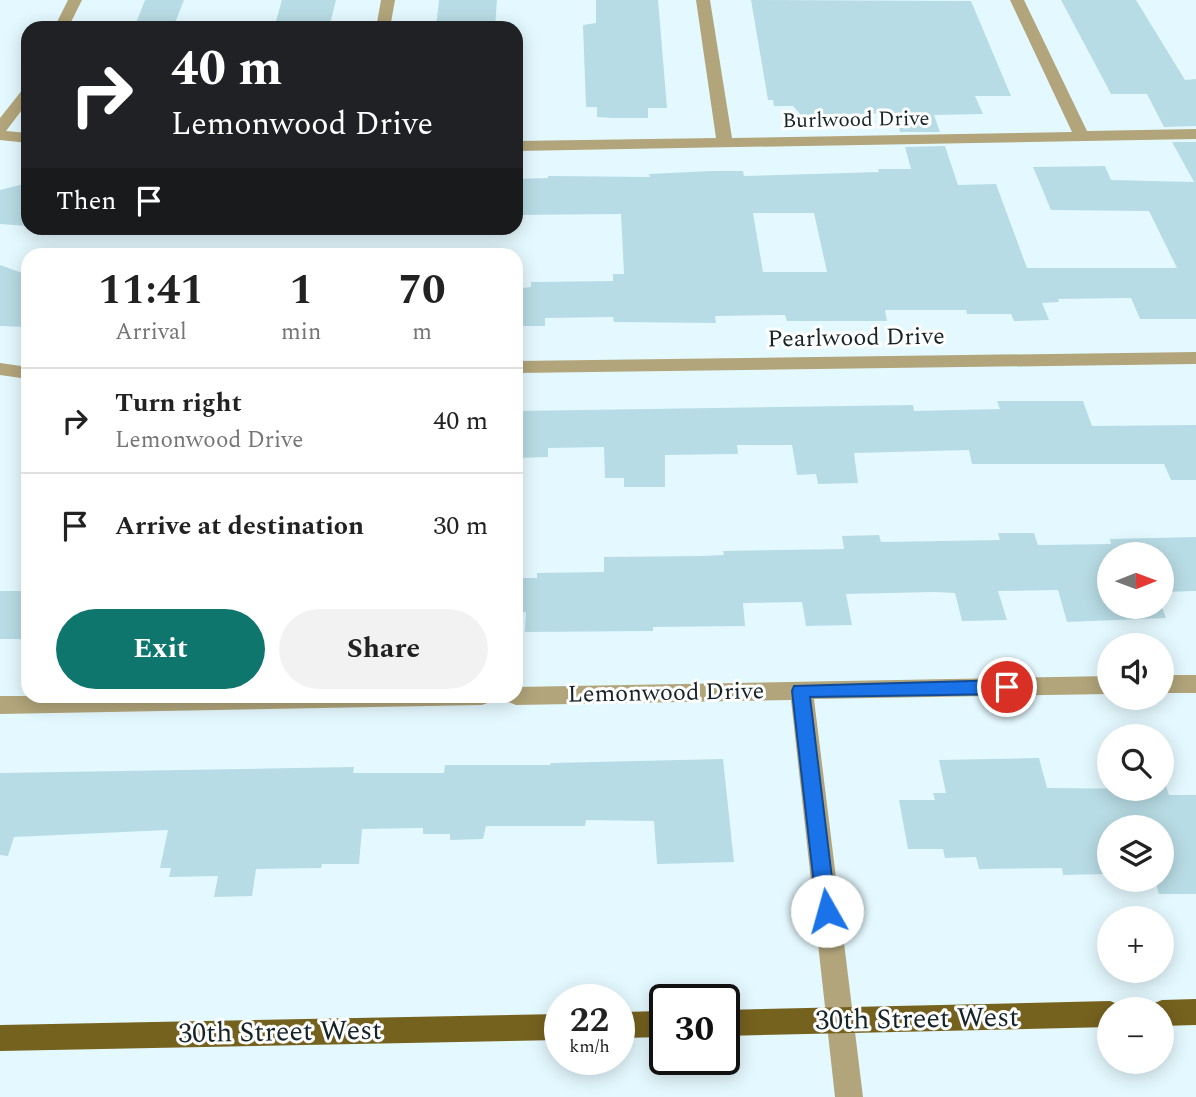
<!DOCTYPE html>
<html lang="en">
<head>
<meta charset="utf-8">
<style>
	body { margin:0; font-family:Spectral,serif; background:#f2f2f2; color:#222; height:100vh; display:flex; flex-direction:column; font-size:26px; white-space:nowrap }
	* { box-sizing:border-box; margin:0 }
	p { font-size:23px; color:#767676 }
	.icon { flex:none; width:38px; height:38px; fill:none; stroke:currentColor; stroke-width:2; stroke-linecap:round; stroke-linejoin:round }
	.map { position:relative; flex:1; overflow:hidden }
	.side { position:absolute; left:21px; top:248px; width:502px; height:455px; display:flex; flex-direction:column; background:#fff; border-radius:21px; box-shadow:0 4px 18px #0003 }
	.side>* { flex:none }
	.guide { position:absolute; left:21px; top:21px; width:502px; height:214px; border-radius:21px; box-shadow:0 4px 18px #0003; background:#202124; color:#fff; overflow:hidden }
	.needle { width:46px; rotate:89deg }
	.tools { position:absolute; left:1097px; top:542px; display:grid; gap:14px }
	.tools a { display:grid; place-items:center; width:77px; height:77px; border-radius:50%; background:#fff; box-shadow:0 4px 18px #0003; font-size:35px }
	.speed { position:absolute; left:544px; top:984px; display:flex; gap:14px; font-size:35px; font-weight:700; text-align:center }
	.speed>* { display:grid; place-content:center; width:91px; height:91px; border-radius:50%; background:#fff; box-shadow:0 4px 18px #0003; line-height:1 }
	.speed small { font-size:18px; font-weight:400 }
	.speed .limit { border:4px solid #111; border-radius:10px; background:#fff; color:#111 }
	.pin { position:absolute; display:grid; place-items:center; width:60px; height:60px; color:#fff; margin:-30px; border:4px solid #fff; border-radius:50%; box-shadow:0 2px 7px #0007 }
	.me { position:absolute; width:77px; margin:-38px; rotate:353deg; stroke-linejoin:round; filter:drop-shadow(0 0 5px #0008) }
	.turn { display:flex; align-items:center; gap:24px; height:147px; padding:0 35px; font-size:32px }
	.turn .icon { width:91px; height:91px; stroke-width:2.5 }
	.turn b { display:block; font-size:49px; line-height:60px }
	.then { display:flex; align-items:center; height:66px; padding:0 35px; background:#0003; gap:14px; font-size:26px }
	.eta { display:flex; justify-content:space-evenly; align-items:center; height:119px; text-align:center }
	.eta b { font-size:42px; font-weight:700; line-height:49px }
	.button { display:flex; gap:14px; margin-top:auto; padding:14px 35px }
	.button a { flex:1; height:80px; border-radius:42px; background:#0f766e; color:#fff; font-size:28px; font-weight:700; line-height:80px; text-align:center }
	.button a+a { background:#f2f2f2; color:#222 }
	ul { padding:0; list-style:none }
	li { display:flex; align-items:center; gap:21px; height:105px; padding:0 35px; border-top:2px solid #e0e0e0 }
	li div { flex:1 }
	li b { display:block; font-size:26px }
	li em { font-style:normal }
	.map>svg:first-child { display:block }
	.building { fill:#b8dce5; fill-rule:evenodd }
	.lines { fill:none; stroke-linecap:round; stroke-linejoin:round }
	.street { fill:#b2a57b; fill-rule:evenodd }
	.primary { fill:#76621f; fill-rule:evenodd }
	.route { fill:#1a73e8; stroke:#114b97; stroke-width:2 }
	.labels { text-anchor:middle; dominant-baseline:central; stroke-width:6; stroke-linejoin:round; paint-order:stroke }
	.far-street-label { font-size:21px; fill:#162427; stroke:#fff }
	.street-label { font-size:24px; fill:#162427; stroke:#fff }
	.near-street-label { font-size:28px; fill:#162427; stroke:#fff }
</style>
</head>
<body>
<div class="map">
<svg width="1196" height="1097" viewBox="0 0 1196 1097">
	<rect width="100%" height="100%" fill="#e4f9ff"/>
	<g class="building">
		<polygon points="145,0 184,0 173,28 134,28"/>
		<polygon points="282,0 336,0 329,28 274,28"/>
		<polygon points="439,0 497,0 495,28 436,28"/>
		<polygon points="596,0 658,0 667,108 648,108 648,118 612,118 597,117 597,107 586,107 583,25 596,23"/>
		<polygon points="751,0 971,1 1011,96 975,96 983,114 934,115 940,132 900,132 895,113 801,115 793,106 774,106 773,100 768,100"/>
		<polygon points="1061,0 1136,0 1185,80 1196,79 1196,126 1164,127 1147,94 1111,94"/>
		<path d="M1172 142H1196V319H1140L1131 298 1058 299 1059 302 1042 303 1049 320 1014 321 1011 314H967L966 310H885L887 321H787L785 315 715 316 716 323 614 322 613 317 545 318V326H516V289L531 287V282L613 281V274H624L621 214 516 215V179L548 178V176L650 177 649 174 712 171H743L744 176 879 172 878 169H911L905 147 945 146 958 185 996 184 1027 268H1177L1149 211 1051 210 1033 167 1105 166 1111 180 1194 182ZM753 213H814L827 272H763Z"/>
		<polygon points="28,183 28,226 0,224 0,190"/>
		<polygon points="0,265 28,275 28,327 0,326"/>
		<polygon points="997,401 1083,401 1092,426 1196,425 1196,480 1171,480 1164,464 972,464 969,450 854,453 858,483 818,484 816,474 797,475 792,445 737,445 738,454 665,455 665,487 624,487 624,478 605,478 604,447 548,448 548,457 516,458 516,411 913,405 914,411 1000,409"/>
		<polygon points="998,533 1034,533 1038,545 1111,544 1110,539 1196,537 1196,591 1162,592 1162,555 1110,555 1110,607 1162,607 1166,618 1067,622 1058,590 998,591 1007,620 962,621 955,593 934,592 846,594 852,625 806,626 802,602 743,603 745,626 653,627 653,631 525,632 526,612 516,612 516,578 537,578 537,573 604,572 604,557 701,556 724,555 723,551 844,549 842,536 879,535 881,542 1000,540"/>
		<rect x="0" y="591" width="28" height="48"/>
		<polygon points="1039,758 1047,788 1162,789 1162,774 1169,795 1196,795 1196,894 1159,894 1155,880 1162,880 1162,828 1110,828 1110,874 1063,875 1062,868 979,869 976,857 945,858 943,849 908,849 899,800 935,800 933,793 946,793 939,760"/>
		<polygon points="723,759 734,862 657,864 654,821 586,820 585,826 486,826 483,839 450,840 450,834 423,834 423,828 362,829 359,864 322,864 321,868 256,869 252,896 214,897 218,876 169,877 171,868 160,868 168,830 14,837 8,856 0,855 0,773 354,767 353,773 444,773 445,765 550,765 551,763"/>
	</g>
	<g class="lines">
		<g class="street">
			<polygon points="68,0 82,0 68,28 54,28"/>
			<polygon points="381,0 395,0 390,28 376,28"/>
			<polygon points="696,0 710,0 732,138 1072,132 1010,0 1024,0 1087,131 1196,129 1196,139 516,151 516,141 716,138"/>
			<polygon points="28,88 28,102 6,131 28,133 28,143 0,140 0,118 23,89"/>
			<polygon points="1196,352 1196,364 516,373 516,361"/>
			<polygon points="0,363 28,367 28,379 0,375"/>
			<rect x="1162" y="675" width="34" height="18"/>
			<polygon points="1110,676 1110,694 814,699 863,1097 835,1097 791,700 516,705 508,702 505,696 516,696 516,687"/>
			<polygon points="0,696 493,696 490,702 482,705 0,714"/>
		</g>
		<g class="primary">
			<polygon points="1196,999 1196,1025 1162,1026 1162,1010 1150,1010 1152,1004 1162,1000"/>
			<polygon points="1110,1001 1120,1005 1122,1010 1110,1010 1110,1027 724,1036 724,1010"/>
			<polygon points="665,1011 665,1037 620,1038 620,1012"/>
			<polygon points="560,1014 560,1040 0,1051 0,1025"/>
		</g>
	</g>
	<polygon class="route" points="1007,680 1013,682 1015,687 1013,692 1007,694 810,697 836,911 833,917 827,919 820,917 817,911 792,691 794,686"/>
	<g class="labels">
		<g class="far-street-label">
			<text transform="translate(856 120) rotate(-1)">Burlwood Drive</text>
		</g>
		<g class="street-label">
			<text transform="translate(856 338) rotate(-1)">Pearlwood Drive</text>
			<text transform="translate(666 693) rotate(-1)">Lemonwood Drive</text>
		</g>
		<g class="near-street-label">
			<text transform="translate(917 1019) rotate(-1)">30th Street West</text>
			<text transform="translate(280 1032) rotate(-1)">30th Street West</text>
		</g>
	</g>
</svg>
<div class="tools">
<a><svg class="needle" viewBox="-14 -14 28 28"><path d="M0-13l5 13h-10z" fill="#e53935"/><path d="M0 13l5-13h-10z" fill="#767676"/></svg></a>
<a><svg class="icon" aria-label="sound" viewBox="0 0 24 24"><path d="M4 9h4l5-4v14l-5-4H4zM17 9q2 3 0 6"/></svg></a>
<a><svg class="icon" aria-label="search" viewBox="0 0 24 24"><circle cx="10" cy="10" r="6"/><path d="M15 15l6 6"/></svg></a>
<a><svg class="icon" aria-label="layers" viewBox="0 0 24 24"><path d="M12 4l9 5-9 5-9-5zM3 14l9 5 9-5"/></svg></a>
<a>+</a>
<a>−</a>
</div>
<div class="speed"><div>22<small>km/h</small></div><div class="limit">30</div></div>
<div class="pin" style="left:1007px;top:687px;background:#d93025"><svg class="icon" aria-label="arrive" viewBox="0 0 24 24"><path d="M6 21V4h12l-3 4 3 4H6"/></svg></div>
<svg class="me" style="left:827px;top:911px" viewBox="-20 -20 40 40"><circle r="19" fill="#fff"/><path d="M0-13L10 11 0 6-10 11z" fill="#1a73e8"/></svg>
<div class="guide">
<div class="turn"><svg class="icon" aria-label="right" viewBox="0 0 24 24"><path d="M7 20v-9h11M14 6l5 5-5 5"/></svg><div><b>40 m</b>Lemonwood Drive</div></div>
<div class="then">Then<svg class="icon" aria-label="arrive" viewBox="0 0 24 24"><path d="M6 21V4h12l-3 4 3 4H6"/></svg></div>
</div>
<section class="side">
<div class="eta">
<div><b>11:41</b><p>Arrival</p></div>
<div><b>1</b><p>min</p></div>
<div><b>70</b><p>m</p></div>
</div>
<ul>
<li><svg class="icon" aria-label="right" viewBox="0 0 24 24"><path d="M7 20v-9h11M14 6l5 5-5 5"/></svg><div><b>Turn right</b><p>Lemonwood Drive</p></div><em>40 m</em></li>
<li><svg class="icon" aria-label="arrive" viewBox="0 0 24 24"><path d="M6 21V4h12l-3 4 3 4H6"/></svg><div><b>Arrive at destination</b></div><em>30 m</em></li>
</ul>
<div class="button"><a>Exit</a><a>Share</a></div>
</section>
</div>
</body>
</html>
